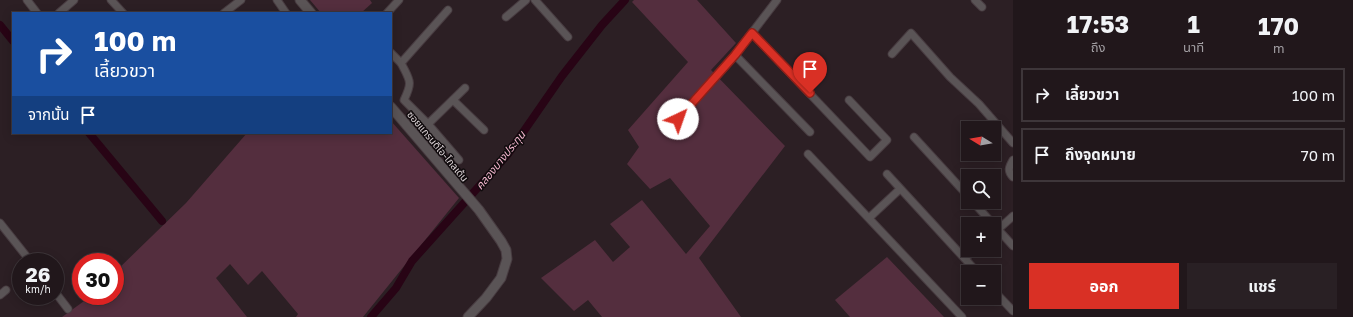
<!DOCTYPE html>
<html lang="th">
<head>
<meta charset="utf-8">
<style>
	body { margin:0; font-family:"Golos Text","Noto Sans Thai",sans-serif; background:#292024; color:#f1f3f6; height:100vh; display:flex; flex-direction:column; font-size:15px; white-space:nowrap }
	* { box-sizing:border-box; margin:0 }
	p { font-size:13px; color:#a29fa3 }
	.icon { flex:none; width:22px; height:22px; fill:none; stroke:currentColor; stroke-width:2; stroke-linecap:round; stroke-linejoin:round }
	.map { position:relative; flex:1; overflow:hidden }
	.panel { display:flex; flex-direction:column; background:#21171b; width:340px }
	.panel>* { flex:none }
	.guide { position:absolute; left:12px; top:12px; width:380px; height:122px; border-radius:0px; box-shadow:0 2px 10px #0003,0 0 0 1px #3e363a; background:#1a4fa0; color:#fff; overflow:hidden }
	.needle { width:26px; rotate:281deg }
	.tools { position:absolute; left:961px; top:121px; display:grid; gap:8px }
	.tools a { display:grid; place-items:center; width:40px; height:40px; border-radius:0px; background:#21171b; box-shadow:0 2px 10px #0003,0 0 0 1px #3e363a; font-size:20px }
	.speed { position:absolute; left:12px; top:253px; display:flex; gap:8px; font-size:20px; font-weight:700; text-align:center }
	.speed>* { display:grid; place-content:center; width:52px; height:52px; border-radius:50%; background:#21171b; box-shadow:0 2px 10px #0003,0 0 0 1px #3e363a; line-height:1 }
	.speed small { font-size:10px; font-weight:400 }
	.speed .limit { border:6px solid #d22; background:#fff; color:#111 }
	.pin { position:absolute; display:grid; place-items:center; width:34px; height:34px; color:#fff; margin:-41px -17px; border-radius:50% 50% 50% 0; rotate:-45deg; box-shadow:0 0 4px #0007 }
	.pin .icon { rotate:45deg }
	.me { position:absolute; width:44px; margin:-22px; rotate:42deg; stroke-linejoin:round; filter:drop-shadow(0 0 3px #0008) }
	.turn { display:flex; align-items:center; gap:14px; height:84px; padding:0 16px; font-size:18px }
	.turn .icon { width:52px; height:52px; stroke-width:2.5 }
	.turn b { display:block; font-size:28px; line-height:34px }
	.then { display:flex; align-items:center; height:38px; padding:0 16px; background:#0003; gap:8px; font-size:15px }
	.eta { display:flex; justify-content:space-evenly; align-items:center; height:68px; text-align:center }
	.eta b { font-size:24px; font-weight:700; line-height:28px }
	.button { display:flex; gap:8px; margin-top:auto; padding:8px 16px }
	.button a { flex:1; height:46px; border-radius:0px; background:#d93025; color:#fff; font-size:16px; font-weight:700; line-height:46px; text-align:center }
	.button a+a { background:#292024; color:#f1f3f6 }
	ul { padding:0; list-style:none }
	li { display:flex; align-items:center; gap:12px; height:54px; margin:0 8px 6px; padding:0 8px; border:2px solid #3e363a; border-radius:0px }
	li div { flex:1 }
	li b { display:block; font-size:15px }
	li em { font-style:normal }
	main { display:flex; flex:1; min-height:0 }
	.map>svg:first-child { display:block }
	.green { fill:#542e3e }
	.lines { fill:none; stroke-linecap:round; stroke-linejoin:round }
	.canal { stroke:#280415; stroke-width:8 }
	.minor-casing { stroke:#483c41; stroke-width:9 }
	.tertiary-casing { stroke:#483c41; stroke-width:11 }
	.minor { stroke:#5a5456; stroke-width:7 }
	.tertiary { stroke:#5a5456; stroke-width:9 }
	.route-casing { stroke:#8d1f18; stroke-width:10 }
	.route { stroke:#d93025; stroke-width:7 }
	.labels { text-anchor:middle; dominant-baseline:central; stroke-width:3; stroke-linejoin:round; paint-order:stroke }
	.street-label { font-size:10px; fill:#ded5d8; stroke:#100b0d }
	.water-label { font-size:11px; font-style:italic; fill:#f6b8d0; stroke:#100b0d }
</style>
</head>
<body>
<main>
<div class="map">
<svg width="1013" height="317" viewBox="0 0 1013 317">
	<rect width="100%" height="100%" fill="#2c1f24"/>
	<g class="green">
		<polygon points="310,0 370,0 372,3 361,13 321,13"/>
		<polygon points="634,0 697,0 736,43 711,70 785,146 699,258 741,317 602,317 588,300 574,311 541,278 595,240 613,262 630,247 610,224 642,200 686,254 710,226 670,178 650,189 627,164 639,147 628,130 688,62 632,2"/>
		<polygon points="391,121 459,198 363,317 296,317 298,314 262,271 248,285 230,264 216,278 247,317 62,317 91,296 115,296 115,272 186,203 247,133 391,133"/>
		<polygon points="887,257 944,317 850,317 835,300"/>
	</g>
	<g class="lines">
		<g class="canal">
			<polyline points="0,25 13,41"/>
			<polyline points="89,133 162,221"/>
			<polyline points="371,317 396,288 412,261 508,154 562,76 602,25 625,0"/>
		</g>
		<defs>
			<g id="minor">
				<polyline points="27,0 37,13"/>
				<polyline points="111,0 123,13"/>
				<polyline points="277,0 286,13"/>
				<polyline points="535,0 568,37"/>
				<polyline points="975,0 982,7"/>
				<polyline points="59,13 74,0"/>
				<polyline points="224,13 241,0"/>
				<polyline points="387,13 399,0"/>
				<polyline points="506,17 526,0"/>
				<polyline points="752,33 870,157 887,140 849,100"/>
				<polyline points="391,53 401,63 448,10"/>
				<polyline points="892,54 911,33 950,77 979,104 1013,143"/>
				<polyline points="735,55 810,132"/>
				<path d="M401 63C410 81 413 81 404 100L428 124 459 160"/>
				<polyline points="453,100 484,130"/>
				<polyline points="678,119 735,55 777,0"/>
				<polyline points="428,124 465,88"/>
				<polyline points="914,137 968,196"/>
				<polyline points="808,154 962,317"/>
				<path d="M1013 160C1009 167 1007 171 1013 177"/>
				<polyline points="887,174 977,272"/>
				<polyline points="973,202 993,224"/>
				<polyline points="869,218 900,189"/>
				<polyline points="0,223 31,262"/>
				<polyline points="994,225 1013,246"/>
				<polyline points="994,233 1013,216"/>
				<polyline points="965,258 975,250"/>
				<polyline points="994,291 1013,311"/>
				<polyline points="55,292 68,309"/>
				<polyline points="0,295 6,290"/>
			</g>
			<g id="tertiary">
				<polyline points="300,0 311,13"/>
				<polyline points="391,107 479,210 501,241 506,250 507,259 501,278 486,298 468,317"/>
			</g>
		</defs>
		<use href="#minor" class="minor-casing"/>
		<use href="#tertiary" class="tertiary-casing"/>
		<use href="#minor" class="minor"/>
		<use href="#tertiary" class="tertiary"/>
	</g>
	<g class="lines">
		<defs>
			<polyline id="route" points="678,119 735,55 752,33 810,93"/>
		</defs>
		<use href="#route" class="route-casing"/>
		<use href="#route" class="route"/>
	</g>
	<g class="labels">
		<g class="street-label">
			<text transform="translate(438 146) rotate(50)">ซอยแกรนดิโอ-โกลเด้น</text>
		</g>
		<g class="water-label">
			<text transform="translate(500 160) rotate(-51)">คลองบางประทุน</text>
		</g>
	</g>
</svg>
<div class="tools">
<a><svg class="needle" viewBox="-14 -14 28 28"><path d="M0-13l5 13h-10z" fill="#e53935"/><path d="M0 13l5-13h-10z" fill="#a29fa3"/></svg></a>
<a><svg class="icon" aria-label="search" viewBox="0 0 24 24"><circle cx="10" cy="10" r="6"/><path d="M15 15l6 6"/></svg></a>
<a>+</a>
<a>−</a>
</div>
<div class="speed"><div>26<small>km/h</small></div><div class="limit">30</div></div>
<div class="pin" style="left:810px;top:93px;background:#d93025"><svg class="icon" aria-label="arrive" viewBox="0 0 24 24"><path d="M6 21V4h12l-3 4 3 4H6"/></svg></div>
<svg class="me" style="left:678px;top:119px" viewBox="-20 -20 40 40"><circle r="19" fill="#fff"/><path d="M0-13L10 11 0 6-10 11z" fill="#d93025"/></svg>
<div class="guide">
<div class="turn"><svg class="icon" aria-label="right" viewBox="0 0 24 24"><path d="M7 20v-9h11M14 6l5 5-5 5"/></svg><div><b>100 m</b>เลี้ยวขวา</div></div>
<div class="then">จากนั้น<svg class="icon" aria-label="arrive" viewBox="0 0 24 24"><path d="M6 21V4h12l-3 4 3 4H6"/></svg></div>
</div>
</div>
<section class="panel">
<div class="eta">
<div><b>17:53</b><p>ถึง</p></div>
<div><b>1</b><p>นาที</p></div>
<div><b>170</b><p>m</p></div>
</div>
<ul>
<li><svg class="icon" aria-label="right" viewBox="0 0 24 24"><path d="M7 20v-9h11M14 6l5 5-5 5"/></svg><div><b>เลี้ยวขวา</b></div><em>100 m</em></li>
<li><svg class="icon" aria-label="arrive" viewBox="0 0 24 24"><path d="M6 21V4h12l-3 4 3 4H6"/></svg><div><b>ถึงจุดหมาย</b></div><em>70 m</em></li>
</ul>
<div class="button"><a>ออก</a><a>แชร์</a></div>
</section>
</main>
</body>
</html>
